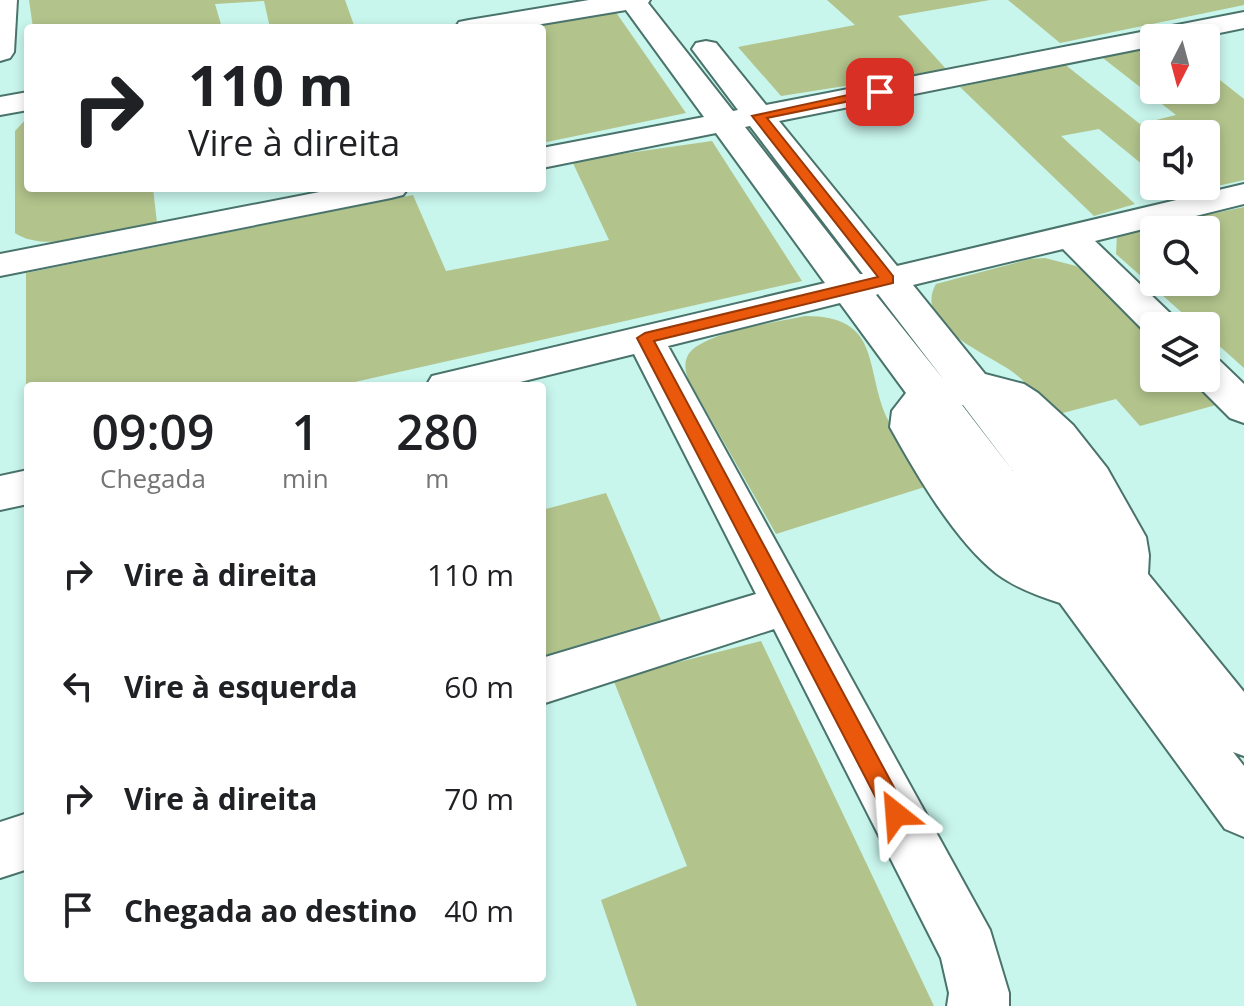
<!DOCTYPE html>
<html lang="pt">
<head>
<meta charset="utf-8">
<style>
	body { margin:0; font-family:"Open Sans",sans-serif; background:#f2f2f2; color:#202124; height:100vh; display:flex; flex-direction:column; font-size:30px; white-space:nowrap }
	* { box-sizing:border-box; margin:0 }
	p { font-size:26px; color:#757577 }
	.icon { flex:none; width:44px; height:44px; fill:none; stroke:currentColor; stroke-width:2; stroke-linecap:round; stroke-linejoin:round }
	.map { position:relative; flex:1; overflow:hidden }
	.sheet { position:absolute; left:24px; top:382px; width:522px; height:600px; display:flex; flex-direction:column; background:#fff; border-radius:8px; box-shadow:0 4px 12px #0003 }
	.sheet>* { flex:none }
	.top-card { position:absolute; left:24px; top:24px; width:522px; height:168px; border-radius:8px; box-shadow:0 4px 12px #0003; background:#fff; color:#202124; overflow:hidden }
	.needle { width:52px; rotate:186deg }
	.tools { position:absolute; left:1140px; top:24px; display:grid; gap:16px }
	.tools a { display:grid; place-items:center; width:80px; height:80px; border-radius:8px; background:#fff; box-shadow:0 4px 12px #0003; font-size:40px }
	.pin { position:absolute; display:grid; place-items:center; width:68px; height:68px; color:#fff; margin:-34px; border-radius:16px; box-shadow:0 4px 12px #0006 }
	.me { position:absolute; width:88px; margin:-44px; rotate:332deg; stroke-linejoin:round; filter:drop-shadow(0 0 6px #0008) }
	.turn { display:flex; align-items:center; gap:28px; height:168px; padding:0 32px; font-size:36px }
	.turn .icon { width:104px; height:104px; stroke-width:2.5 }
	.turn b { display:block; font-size:56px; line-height:68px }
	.eta { display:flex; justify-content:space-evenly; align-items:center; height:136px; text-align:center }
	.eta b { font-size:48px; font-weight:600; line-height:56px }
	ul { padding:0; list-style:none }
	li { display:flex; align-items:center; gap:24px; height:112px; padding:0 32px }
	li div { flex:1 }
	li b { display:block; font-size:30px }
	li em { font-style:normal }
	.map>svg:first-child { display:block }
	.green { fill:#b2c38c; fill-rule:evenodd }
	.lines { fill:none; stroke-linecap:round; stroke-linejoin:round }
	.minor-casing { stroke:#49736b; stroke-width:4 }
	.minor { fill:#fff; fill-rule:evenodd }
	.route { fill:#ea580c; stroke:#983908; stroke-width:2 }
</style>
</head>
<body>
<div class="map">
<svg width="1244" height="1006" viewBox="0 0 1244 1006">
	<rect width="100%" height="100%" fill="#c8f5ec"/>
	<g class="green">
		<polygon points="29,0 345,0 355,28 270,28 264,1 215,4 222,28 33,28"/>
		<polygon points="827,0 990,0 898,16 947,70 781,96 738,47 855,25"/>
		<polygon points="1008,0 1244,0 1244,5 1060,43"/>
		<polygon points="615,11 686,113 542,143 542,28 519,28"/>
		<polygon points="1154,48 1154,90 1206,90 1206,69 1244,99 1244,180 1178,195 1168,186 1206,186 1206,134 1154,134 1154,174 1099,129 1061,136 1135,204 1094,216 960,87 1063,63 1140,124 1176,115 1099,55"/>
		<path d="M28 117V188H153L157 223C120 230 46 255 15 233V131Z"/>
		<polygon points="712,141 802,281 337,386 28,386 26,456 26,273 413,195 446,271 609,240 572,161"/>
		<path d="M1244 207V368L1206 334V326H1197L1116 254 1117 234ZM1154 230H1206V282H1154Z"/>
		<path d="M1045 258 1076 266 1089 274 1154 341V378H1190L1216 405 1140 426 1116 399 1055 415C1041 400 1027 382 1010 370 984 352 913 324 936 284L1030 259Z"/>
		<path d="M805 316C882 316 864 367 887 418 898 441 919 463 934 484L776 534 688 379C685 370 684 363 688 355 702 332 778 322 805 316Z"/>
		<polygon points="606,493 661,620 542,656 542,510"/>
		<polygon points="761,641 934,1006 637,1006 601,900 687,866 613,679"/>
	</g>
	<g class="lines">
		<defs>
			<g id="minor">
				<polygon points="0,0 17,0 14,52 10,58 0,61"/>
				<path d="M589 0H650L648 3 733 111 738 110 692 49 696 43 706 41 716 43 766 105 1244 12V28L1195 38H1154V46L779 121 897 266 1244 184V204L1095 241 1174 317 1180 326H1154V337L1148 335 1063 249 913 285 985 374 1024 384 1038 393 1073 425 1107 468 1146 537 1149 555 1148 574 1244 692V756L1233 752 1244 766V837L1225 829 1060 603C1038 596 1016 588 997 574 955 541 916 474 890 427L892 411 906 393 840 303 668 346 990 930 1009 993V1006H947L949 993 941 958 774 629 542 704V658L756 594 634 354 504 386H426L432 376 825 283 716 133 542 168V148L704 117 626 10 518 28H455L459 22 469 20ZM750 126 863 274H860L745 127ZM878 294 944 380 876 295ZM962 405H963L1013 471Z"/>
				<polygon points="28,92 28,110 0,115 0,97"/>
				<polygon points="340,188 408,188 403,195 391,198 0,276 0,254"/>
				<polygon points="1206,357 1220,361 1244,384 1244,423 1230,418 1190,378 1206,378"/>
				<polygon points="28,470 28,504 0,510 0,476"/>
				<polygon points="28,813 28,869 0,878 0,822"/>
			</g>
		</defs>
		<use href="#minor" class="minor-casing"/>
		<use href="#minor" class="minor"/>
	</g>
	<polygon class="route" points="880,88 886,92 884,94 767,118 893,276 893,283 654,341 904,806 908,814 904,821 896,825 888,821 637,338 645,333 878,277 752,116"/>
</svg>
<div class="tools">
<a><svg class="needle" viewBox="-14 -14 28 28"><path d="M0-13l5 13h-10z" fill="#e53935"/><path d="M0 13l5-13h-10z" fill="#757577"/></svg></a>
<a><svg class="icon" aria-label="sound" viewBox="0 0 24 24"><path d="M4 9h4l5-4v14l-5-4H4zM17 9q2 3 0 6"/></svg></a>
<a><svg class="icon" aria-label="search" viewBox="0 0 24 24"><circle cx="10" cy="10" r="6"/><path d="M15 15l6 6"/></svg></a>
<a><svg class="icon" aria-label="layers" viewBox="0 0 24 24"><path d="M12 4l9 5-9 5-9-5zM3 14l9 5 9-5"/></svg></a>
</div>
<div class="pin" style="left:880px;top:92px;background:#d93025"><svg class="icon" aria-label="arrive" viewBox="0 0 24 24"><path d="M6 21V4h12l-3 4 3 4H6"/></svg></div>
<svg class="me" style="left:896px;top:814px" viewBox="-20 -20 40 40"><path d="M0-17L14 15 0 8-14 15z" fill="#ea580c" stroke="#fff" stroke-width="4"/></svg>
<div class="top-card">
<div class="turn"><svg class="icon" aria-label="right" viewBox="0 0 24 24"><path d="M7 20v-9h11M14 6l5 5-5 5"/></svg><div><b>110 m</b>Vire à direita</div></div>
</div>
<section class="sheet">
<div class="eta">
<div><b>09:09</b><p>Chegada</p></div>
<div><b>1</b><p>min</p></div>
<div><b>280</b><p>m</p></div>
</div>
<ul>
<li><svg class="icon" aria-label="right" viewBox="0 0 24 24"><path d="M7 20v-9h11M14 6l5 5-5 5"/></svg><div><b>Vire à direita</b></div><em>110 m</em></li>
<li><svg class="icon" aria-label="left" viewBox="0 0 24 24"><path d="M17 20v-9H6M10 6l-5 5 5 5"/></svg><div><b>Vire à esquerda</b></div><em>60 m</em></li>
<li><svg class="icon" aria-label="right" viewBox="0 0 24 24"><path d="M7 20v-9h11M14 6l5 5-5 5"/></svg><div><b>Vire à direita</b></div><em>70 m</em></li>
<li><svg class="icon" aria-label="arrive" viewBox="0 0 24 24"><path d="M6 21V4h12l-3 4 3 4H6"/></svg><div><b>Chegada ao destino</b></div><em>40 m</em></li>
</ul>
</section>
</div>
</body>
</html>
